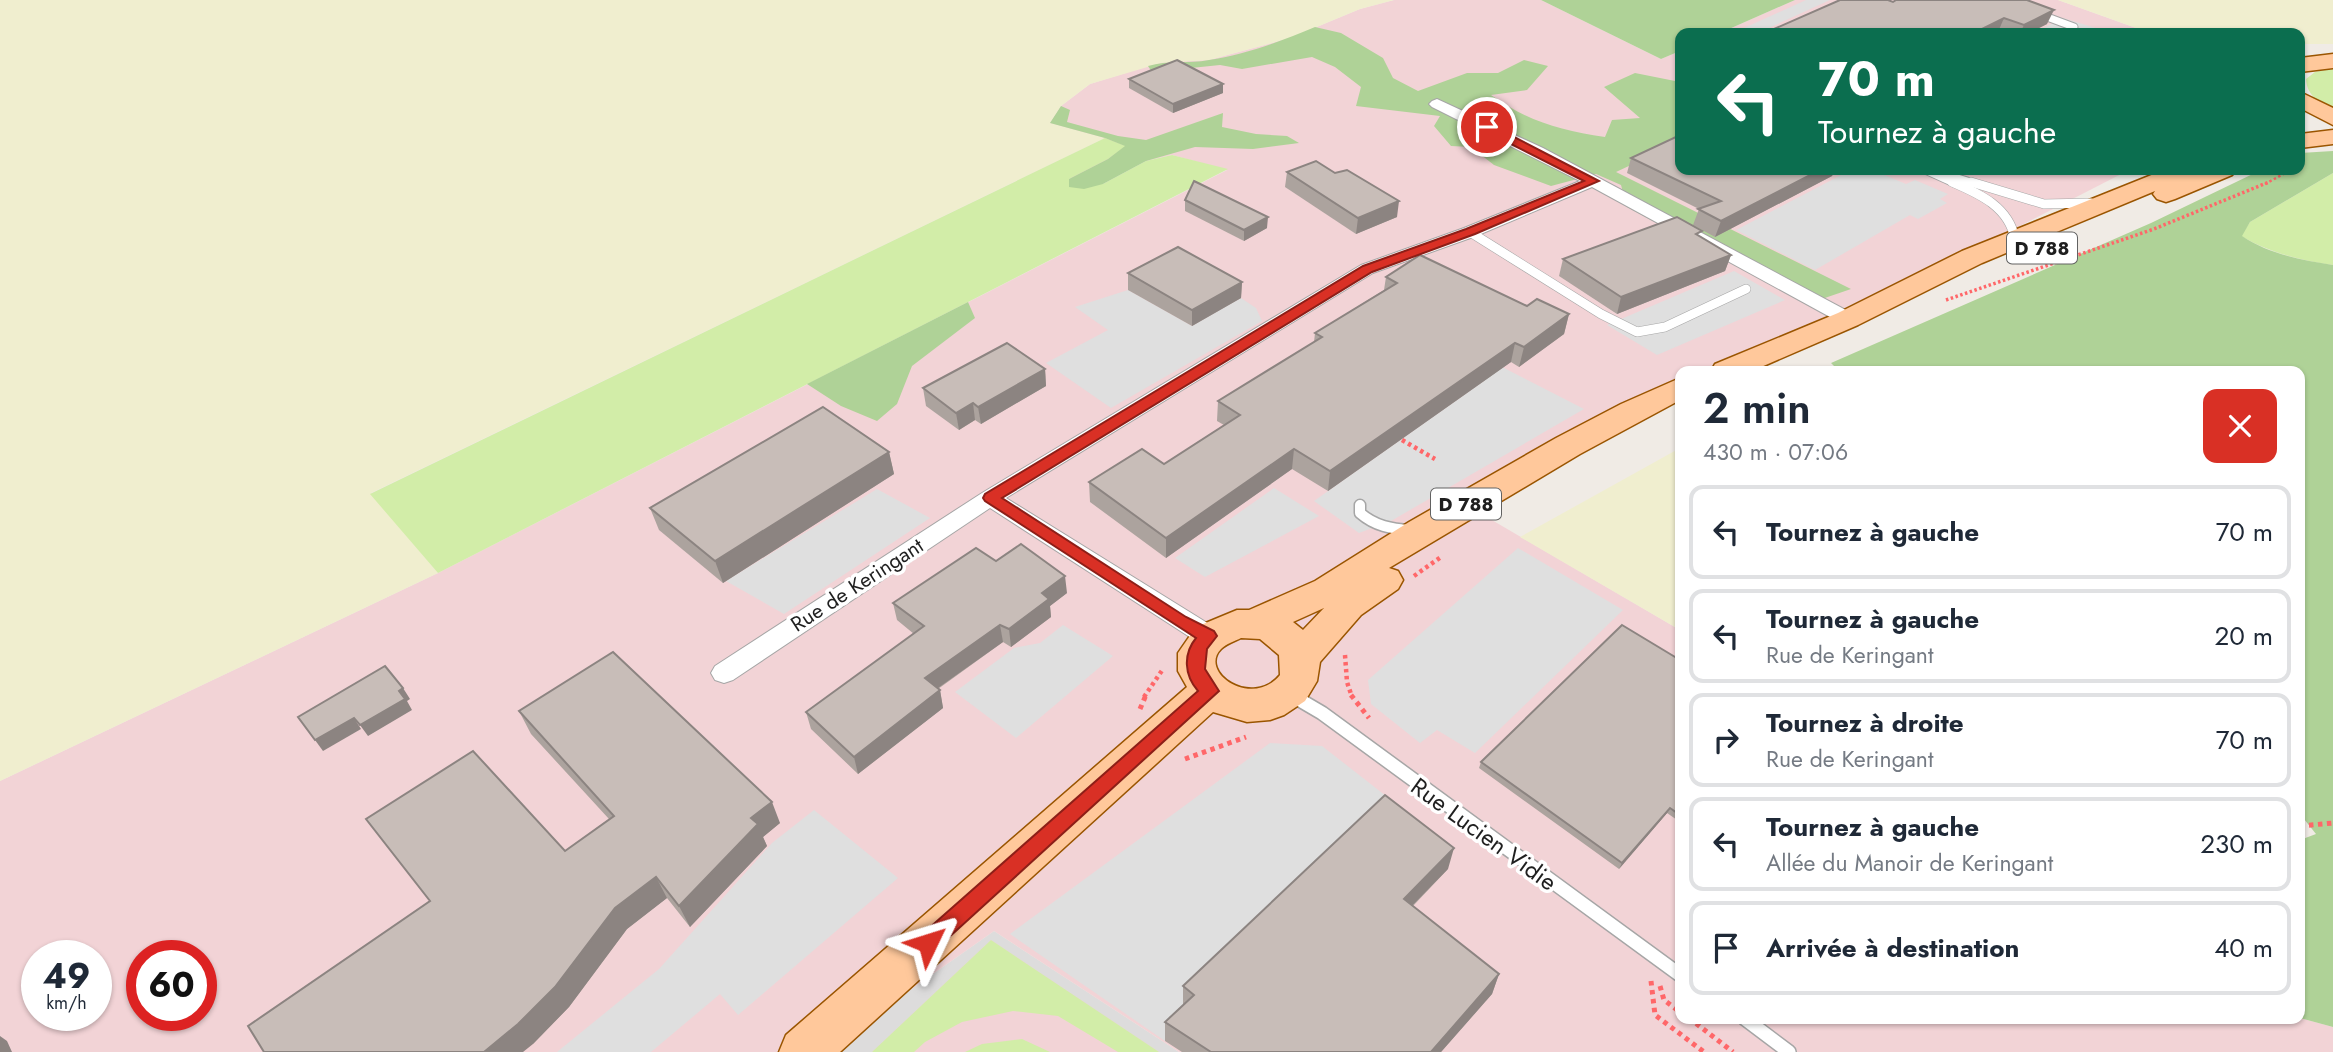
<!DOCTYPE html>
<html lang="fr">
<head>
<meta charset="utf-8">
<style>
	body { margin:0; font-family:Jost,sans-serif; background:#f2f2f3; color:#1f2937; height:100vh; display:flex; flex-direction:column; font-size:26px; white-space:nowrap }
	* { box-sizing:border-box; margin:0 }
	p { font-size:23px; color:#747a83 }
	.icon { flex:none; width:38px; height:38px; fill:none; stroke:currentColor; stroke-width:2; stroke-linecap:round; stroke-linejoin:round }
	.map { position:relative; flex:1; overflow:hidden }
	.side { position:absolute; left:1675px; top:366px; width:630px; height:658px; display:flex; flex-direction:column; background:#fff; border-radius:14px; box-shadow:0 2px 5px #0004 }
	.side>* { flex:none }
	.guide { position:absolute; left:1675px; top:28px; width:630px; height:147px; border-radius:14px; box-shadow:0 2px 5px #0004; background:#0b6e4f; color:#fff; overflow:hidden }
	.speed { position:absolute; left:21px; top:940px; display:flex; gap:14px; font-size:35px; font-weight:700; text-align:center }
	.speed>* { display:grid; place-content:center; width:91px; height:91px; border-radius:50%; background:#fff; box-shadow:0 2px 5px #0004; line-height:1 }
	.speed small { font-size:18px; font-weight:400 }
	.speed .limit { border:10px solid #d22; background:#fff; color:#111 }
	.pin { position:absolute; display:grid; place-items:center; width:60px; height:60px; color:#fff; margin:-30px; border:4px solid #fff; border-radius:50%; box-shadow:0 2px 7px #0007 }
	.me { position:absolute; width:77px; margin:-38px; rotate:49deg; stroke-linejoin:round; filter:drop-shadow(0 0 5px #0008) }
	.turn { display:flex; align-items:center; gap:24px; height:147px; padding:0 28px; font-size:32px }
	.turn .icon { width:91px; height:91px; stroke-width:2.5 }
	.turn b { display:block; font-size:49px; line-height:60px }
	.round { display:grid; place-items:center; flex:none; width:74px; height:74px; border-radius:14px; background:#f2f2f3 }
	.overview { display:flex; align-items:center; justify-content:space-between; height:119px; padding:0 28px }
	h1 { font-size:42px; font-weight:600; line-height:52px }
	ul { padding:0; list-style:none }
	li { display:flex; align-items:center; gap:21px; height:94px; margin:0 14px 10px; padding:0 14px; border:4px solid #e0e1e3; border-radius:14px }
	li div { flex:1 }
	li b { display:block; font-size:26px }
	li em { font-style:normal }
	.map>svg:first-child { display:block }
	.residential { fill:#dddcdc }
	.commercial { fill:#f2d3d6; fill-rule:evenodd }
	.farmland { fill:#f0eecf }
	.grass { fill:#d2eda8 }
	.forest { fill:#afd297 }
	.parking { fill:#dfdfdf }
	.lines { fill:none; stroke-linecap:round; stroke-linejoin:round }
	.service-far3-casing { stroke:#a6a6a6; stroke-width:9 }
	.service-far2-casing { stroke:#a6a6a6; stroke-width:10 }
	.service-far1-casing { stroke:#a6a6a6; stroke-width:13 }
	.service-casing { stroke:#a6a6a6; stroke-width:16 }
	.minor-casing { stroke:#a6a6a6; stroke-width:2 }
	.primary-casing { stroke:#9a5500; stroke-width:3 }
	.path-far3 { stroke:#ff6769; stroke-width:2.5; stroke-dasharray:2.5 2.5; stroke-linecap:butt }
	.path-far2 { stroke:#ff6769; stroke-width:3.5; stroke-dasharray:2.5 2.5; stroke-linecap:butt }
	.path-far1 { stroke:#ff6769; stroke-width:4.5; stroke-dasharray:3.5 3.5; stroke-linecap:butt }
	.path { stroke:#ff6769; stroke-width:5; stroke-dasharray:4.5 4.5; stroke-linecap:butt }
	.service-far3 { stroke:#fff; stroke-width:7 }
	.service-far2 { stroke:#fff; stroke-width:9 }
	.service-far1 { stroke:#fff; stroke-width:10 }
	.service { stroke:#fff; stroke-width:13 }
	.minor { fill:#fff; fill-rule:evenodd }
	.primary { fill:#ffc89b; fill-rule:evenodd }
	.wall { fill:#aca39e }
	.shaded-wall { fill:#8c8481 }
	.building { fill:#c8bdb8; stroke:#8c8481; stroke-width:2 }
	.route { fill:#d93025; stroke:#8d1f18; stroke-width:2 }
	.labels { text-anchor:middle; dominant-baseline:central; stroke-width:7; stroke-linejoin:round; paint-order:stroke }
	.shield { fill:#fff; stroke:#626262; stroke-width:2 }
	.shield-label { font-size:19px; font-weight:bold; fill:#1f1f1f }
	.street-label { font-size:21px; fill:#1f1f1f; stroke:#fff }
	.near-street-label { font-size:24px; fill:#1f1f1f; stroke:#fff }
</style>
</head>
<body>
<div class="map">
<svg width="2333" height="1052" viewBox="0 0 2333 1052">
	<rect width="100%" height="100%" fill="#f0ebe5"/>
	<polygon class="residential" points="994,931 1179,1052 822,1052"/>
	<g class="commercial">
		<path d="M1394 0H1541L1661 59 1680 51V170H2129L1963 255 1766 343 1702 371H1680V380L1456 499 1680 630V1018H2300L2333 1027V1052H1179L994 931 822 1052H0V781L438 573 1227 170 1172 155 1069 179 1125 146 1050 123 1061 106 1090 84 1161 62 1209 60 1290 38 1360 9ZM37 956H96V1015H37ZM142 956H201V1015H142Z"/>
		<polygon points="1795,0 2058,0 2150,33 1720,33"/>
		<polygon points="991,940 1159,1052 872,1052"/>
	</g>
	<g class="farmland">
		<polygon points="0,0 1394,0 1360,9 1290,38 1209,60 1161,63 1090,84 1061,106 1050,123 1105,138 371,493 438,573 0,781"/>
		<polygon points="2058,0 2333,0 2333,44 2300,44 2300,33 2150,33"/>
		<polygon points="1680,448 1680,630 1520,537"/>
	</g>
	<g class="grass">
		<path d="M2333 68V110C2319 102 2307 96 2306 79L2315 72Z"/>
		<polygon points="1105,138 1126,146 1108,159 1069,179 1103,184 1146,161 1172,155 1228,169 438,573 370,494"/>
		<path d="M2333 173V265C2300 260 2270 253 2241 236L2250 222Z"/>
		<polygon points="991,940 1159,1052 1118,1052 1058,1016 1013,1011 962,1022 925,1042 914,1052 872,1052"/>
		<polygon points="1022,1039 1050,1052 965,1052 982,1044"/>
	</g>
	<g class="forest">
		<polygon points="1541,0 1795,0 1720,33 1680,33 1680,51 1661,59"/>
		<path d="M1315 27 1341 33 1383 58 1393 78 1418 91 1467 73H1498L1524 60 1548 66 1527 90 1491 95C1529 122 1560 130 1605 137L1612 120 1640 118 1604 87 1635 73 1680 82V142L1616 172 1851 289 1816 301 1757 277 1627 207 1621 185 1596 174 1551 186 1494 165 1471 147 1451 146 1434 126 1440 116 1356 106 1361 87 1335 67 1312 57 1242 69 1220 65 1152 72 1148 66C1168 60 1188 64 1209 60 1244 55 1282 41 1315 27Z"/>
		<polygon points="1061,106 1070,110 1067,122 1118,136 1146,140 1223,113 1222,127 1256,134 1287,136 1299,143 1253,149 1195,147 1146,161 1103,184 1084,189 1069,187 1069,179 1108,159 1125,146 1105,138 1050,123"/>
		<path d="M2333 151V173L2250 222 2242 236C2269 254 2301 260 2333 265V1027L2300 1018V840L2316 834 2300 814V371H1839L1831 363 2151 223 2261 170H2300V153Z"/>
		<polygon points="968,302 975,318 912,366 897,404 877,421 841,406 807,384"/>
	</g>
	<g class="parking">
		<polygon points="1806,0 1830,0 1758,33 1733,33"/>
		<polygon points="2063,18 2112,33 2034,33"/>
		<polygon points="1851,170 1872,170 1906,184 1915,180 1948,194 1940,199 1947,203 1918,219 1910,215 1815,270 1736,230"/>
		<polygon points="1734,271 1785,300 1657,355 1607,325"/>
		<polygon points="1128,290 1192,326 1241,298 1256,308 1262,321 1111,408 1046,363 1108,330 1075,307"/>
		<polygon points="1383,306 1584,409 1391,521 1359,533 1314,501 1484,381"/>
		<polygon points="1274,488 1319,516 1205,577 1175,558"/>
		<polygon points="877,489 930,518 784,614 726,581"/>
		<polygon points="1518,548 1623,610 1475,753 1437,730 1420,743 1371,704 1368,680"/>
		<polygon points="1063,625 1113,656 1016,738 955,692 1014,648 1040,643"/>
		<polygon points="1270,743 1322,746 1395,803 1184,1005 1165,1041 1010,934"/>
		<polygon points="814,810 898,878 738,1015 720,994 651,1052 557,1052 659,969 772,843"/>
	</g>
	<g class="lines">
		<defs>
			<g id="service-far3">
				<polyline points="2039,14 2074,27"/>
				<polyline points="1925,170 1956,184"/>
				<polyline points="1932,170 1977,184"/>
			</g>
			<g id="service-far2">
				<path d="M1952 182C1980 194 2009 207 2015 239"/>
				<polyline points="1971,182 2044,204 2091,203"/>
				<polyline points="1470,232 1601,314 1637,332 1665,327 1746,289"/>
			</g>
			<path id="service-far1" d="M1360 505V513C1375 526 1391 529 1411 530"/>
			<g id="service">
				<polyline points="1293,696 1322,713 1680,975"/>
				<polyline points="1744,1018 1789,1052"/>
			</g>
			<polygon id="minor" points="1437,99 1543,148 1855,315 1858,319 1848,325 1841,323 1592,187 1476,236 1373,273 1006,498 1217,629 1220,636 1217,643 1208,645 1199,643 990,508 733,680 724,683 715,680 711,673 715,666 982,493 1361,265 1464,228 1580,181 1432,107 1429,104 1432,101"/>
			<g id="primary">
				<polygon points="2333,54 2333,68 2300,72 2300,58"/>
				<polygon points="2300,92 2333,108 2333,125 2300,108"/>
				<polygon points="2333,130 2333,144 2300,148 2300,134"/>
				<polygon points="2164,170 2197,170 2196,172 2202,170 2236,170 2232,175 2175,199 2166,202 2157,199 2153,194 2155,191 1982,263 1858,325 1752,371 1711,371 1715,364 1838,313 1962,251"/>
				<path d="M1680 378V400L1580 454 1389 568 1398 571 1403 580 1398 589 1361 615 1320 662 1317 681 1305 701 1284 715 1270 720 1247 722 1213 712 840 1052H779L786 1035 1187 687 1178 671V653L1196 627 1237 610H1249L1315 581 1409 522 1556 438 1621 404ZM1324 608 1303 630 1293 622ZM1241 638 1260 639 1279 655 1280 675C1252 709 1198 672 1221 649 1226 644 1235 641 1241 638Z"/>
			</g>
		</defs>
		<use href="#service-far3" class="service-far3-casing"/>
		<use href="#service-far2" class="service-far2-casing"/>
		<use href="#service-far1" class="service-far1-casing"/>
		<use href="#service" class="service-casing"/>
		<use href="#minor" class="minor-casing"/>
		<use href="#primary" class="primary-casing"/>
		<polyline class="path-far3" points="2265,184 2291,170"/>
		<polyline class="path-far2" points="1946,300 2154,229 2269,182"/>
		<g class="path-far1">
			<polyline points="1402,440 1435,459"/>
			<polyline points="1414,576 1441,557"/>
			<polyline points="1345,655 1347,682 1352,697"/>
			<polyline points="1144,697 1163,669"/>
		</g>
		<g class="path">
			<polyline points="1351,695 1369,718"/>
			<polyline points="1140,709 1146,695"/>
			<polyline points="1185,759 1246,737"/>
			<polyline points="2300,826 2333,823"/>
			<polyline points="1651,981 1655,1015 1704,1052"/>
			<polyline points="1660,986 1664,1000 1680,1012"/>
			<polyline points="1689,1018 1733,1052"/>
		</g>
		<use href="#service-far3" class="service-far3"/>
		<use href="#service-far2" class="service-far2"/>
		<use href="#service-far1" class="service-far1"/>
		<use href="#service" class="service"/>
		<use href="#minor" class="minor"/>
		<use href="#primary" class="primary"/>
	</g>
	<g class="wall">
		<polygon points="1893,2 2047,24 2029,33 1765,33"/>
		<polygon points="1129,79 1223,84 1223,93 1173,113 1129,88"/>
		<polygon points="1631,158 1680,170 1835,170 1832,176 1715,237 1693,225 1699,209 1627,173"/>
		<polygon points="1287,172 1335,173 1397,217 1356,234 1285,187"/>
		<polygon points="1185,200 1267,228 1244,241 1185,211"/>
		<polygon points="1700,236 1731,255 1725,271 1617,314 1559,276 1563,259"/>
		<polygon points="1128,273 1242,282 1241,298 1192,326 1128,290"/>
		<polygon points="1386,277 1569,314 1564,334 1519,367 1511,362 1328,491 1292,469 1166,558 1090,502 1089,482 1164,464 1224,425 1217,421 1218,401 1314,342 1315,333 1384,290"/>
		<polygon points="1045,369 1046,386 981,424 975,420 959,430 926,406 923,388"/>
		<polygon points="889,452 894,474 723,583 659,530 650,508"/>
		<polygon points="996,561 1067,593 1050,606 1051,617 1011,647 1003,642 938,689 940,690 943,708 858,774 811,729 806,712 914,634 897,620 893,603"/>
		<polygon points="1680,660 1680,822 1667,813 1619,869 1479,768 1481,762"/>
		<polygon points="519,711 780,823 763,837 767,846 690,927 667,898 627,929 569,1007 533,1044 430,901 366,819 565,851 609,819 531,734"/>
		<polygon points="1448,869 1413,906 1499,974 1492,994 1441,1052 1182,1052 1165,1041 1165,1022 1183,1005 1183,986"/>
	</g>
	<g class="shaded-wall">
		<polygon points="2054,10 2047,24 2029,33 2020,33 2024,25"/>
		<polygon points="2004,18 1998,32 1996,33 1974,33"/>
		<polygon points="1223,84 1223,93 1173,113 1173,104"/>
		<polygon points="1820,170 1835,170 1832,176 1715,237 1721,221"/>
		<polygon points="1399,201 1397,217 1356,234 1358,218"/>
		<polygon points="1268,217 1267,228 1244,241 1244,230"/>
		<polygon points="1731,255 1725,271 1617,314 1621,297"/>
		<polygon points="1242,282 1241,298 1192,326 1192,310"/>
		<polygon points="1569,314 1564,334 1519,367 1524,347"/>
		<polygon points="1515,343 1511,362 1328,491 1330,471"/>
		<polygon points="1045,369 1046,386 981,424 978,407"/>
		<polygon points="973,403 975,420 959,430 956,413"/>
		<polygon points="1294,449 1292,469 1166,558 1166,538"/>
		<polygon points="889,452 894,474 723,583 715,561"/>
		<polygon points="1065,576 1067,593 1050,606 1051,617 1011,647 1009,629 1042,593"/>
		<polygon points="1000,625 1003,642 928,695 925,678"/>
		<polygon points="403,688 410,699 407,701 412,710 368,736 360,725"/>
		<polygon points="940,690 943,708 858,774 854,757"/>
		<polygon points="354,718 361,729 323,751 315,740"/>
		<polygon points="772,802 780,823 763,837 767,846 690,927 679,906 751,818"/>
		<polygon points="1670,808 1667,813 1619,869 1622,863"/>
		<polygon points="1454,848 1448,869 1399,919 1404,899"/>
		<polygon points="656,877 667,898 627,929 569,1007 533,1044 523,1052 484,1052 615,908"/>
		<polygon points="1499,974 1492,994 1441,1052 1431,1052"/>
		<polygon points="0,1036 7,1041 12,1052 0,1052"/>
	</g>
	<g class="building">
		<polygon points="1840,0 1888,0 1893,2 1896,0 2027,0 2054,10 2024,25 2004,18 1974,33 1765,33"/>
		<polygon points="1177,60 1223,84 1173,104 1129,79"/>
		<polygon points="1680,135 1680,170 1820,170 1721,221 1698,209 1721,201 1631,158"/>
		<polygon points="1316,161 1335,173 1347,170 1399,201 1358,218 1287,172"/>
		<polygon points="1194,181 1268,217 1244,230 1185,200"/>
		<polygon points="1677,217 1702,231 1696,234 1731,255 1621,297 1563,259"/>
		<polygon points="1178,247 1242,282 1192,310 1128,273"/>
		<polygon points="1420,255 1527,306 1537,299 1569,314 1524,347 1515,343 1330,471 1294,449 1166,538 1089,482 1142,449 1164,464 1240,415 1218,401 1322,337 1315,333 1397,283 1386,277"/>
		<polygon points="1007,343 1045,369 978,407 973,403 956,413 923,388"/>
		<polygon points="823,407 889,452 715,561 650,508"/>
		<polygon points="1021,544 1065,576 1042,593 1049,599 1009,629 1000,625 925,678 940,690 854,757 806,712 924,626 893,603 976,548 996,561"/>
		<polygon points="1622,625 1680,660 1680,815 1670,808 1622,863 1481,762"/>
		<polygon points="613,652 772,802 751,818 758,824 679,906 656,877 615,908 555,987 518,1024 484,1052 264,1052 248,1026 430,901 366,819 473,751 565,851 614,816 519,711"/>
		<polygon points="385,666 403,688 399,691 405,699 360,725 354,718 315,740 298,717"/>
		<polygon points="1385,795 1454,848 1404,899 1499,974 1431,1052 1211,1052 1165,1022 1194,995 1183,986"/>
	</g>
	<path class="route" d="M1483 125H1491L1599 181 1475 234 1372 272 1002 498 1186 617 1214 631 1217 636 1207 649 1205 669 1219 691 935 950 928 953 920 950 917 943 920 936 1198 691C1184 675 1183 654 1196 638L985 501 983 498 985 494 1363 266 1466 229 1584 181 1483 130Z"/>
	<g class="labels">
		<g class="shield">
			<rect x="2007" y="232.5" width="70" height="31" rx="5"/>
			<rect x="1431" y="488.5" width="70" height="31" rx="5"/>
		</g>
		<g class="shield-label">
			<text x="2042" y="248">D 788</text>
			<text x="1466" y="504">D 788</text>
		</g>
		<g class="street-label">
			<text transform="translate(857 585) rotate(-33)">Rue de Keringant</text>
		</g>
		<g class="near-street-label">
			<text transform="translate(1484 834) rotate(36)">Rue Lucien Vidie</text>
		</g>
	</g>
</svg>
<div class="speed"><div>49<small>km/h</small></div><div class="limit">60</div></div>
<div class="pin" style="left:1487px;top:127px;background:#d93025"><svg class="icon" aria-label="arrive" viewBox="0 0 24 24"><path d="M6 21V4h12l-3 4 3 4H6"/></svg></div>
<svg class="me" style="left:928px;top:943px" viewBox="-20 -20 40 40"><path d="M0-17L14 15 0 8-14 15z" fill="#d93025" stroke="#fff" stroke-width="4"/></svg>
<div class="guide">
<div class="turn"><svg class="icon" aria-label="left" viewBox="0 0 24 24"><path d="M17 20v-9H6M10 6l-5 5 5 5"/></svg><div><b>70 m</b>Tournez à gauche</div></div>
</div>
<section class="side">
<div class="overview"><div><h1>2 min</h1><p>430 m · 07:06</p></div><a class="round" style="background:#d93025;color:#fff"><svg class="icon" aria-label="close" viewBox="0 0 24 24"><path d="M6 6l12 12M18 6L6 18"/></svg></a></div>
<ul>
<li><svg class="icon" aria-label="left" viewBox="0 0 24 24"><path d="M17 20v-9H6M10 6l-5 5 5 5"/></svg><div><b>Tournez à gauche</b></div><em>70 m</em></li>
<li><svg class="icon" aria-label="left" viewBox="0 0 24 24"><path d="M17 20v-9H6M10 6l-5 5 5 5"/></svg><div><b>Tournez à gauche</b><p>Rue de Keringant</p></div><em>20 m</em></li>
<li><svg class="icon" aria-label="right" viewBox="0 0 24 24"><path d="M7 20v-9h11M14 6l5 5-5 5"/></svg><div><b>Tournez à droite</b><p>Rue de Keringant</p></div><em>70 m</em></li>
<li><svg class="icon" aria-label="left" viewBox="0 0 24 24"><path d="M17 20v-9H6M10 6l-5 5 5 5"/></svg><div><b>Tournez à gauche</b><p>Allée du Manoir de Keringant</p></div><em>230 m</em></li>
<li><svg class="icon" aria-label="arrive" viewBox="0 0 24 24"><path d="M6 21V4h12l-3 4 3 4H6"/></svg><div><b>Arrivée à destination</b></div><em>40 m</em></li>
</ul>
</section>
</div>
</body>
</html>
